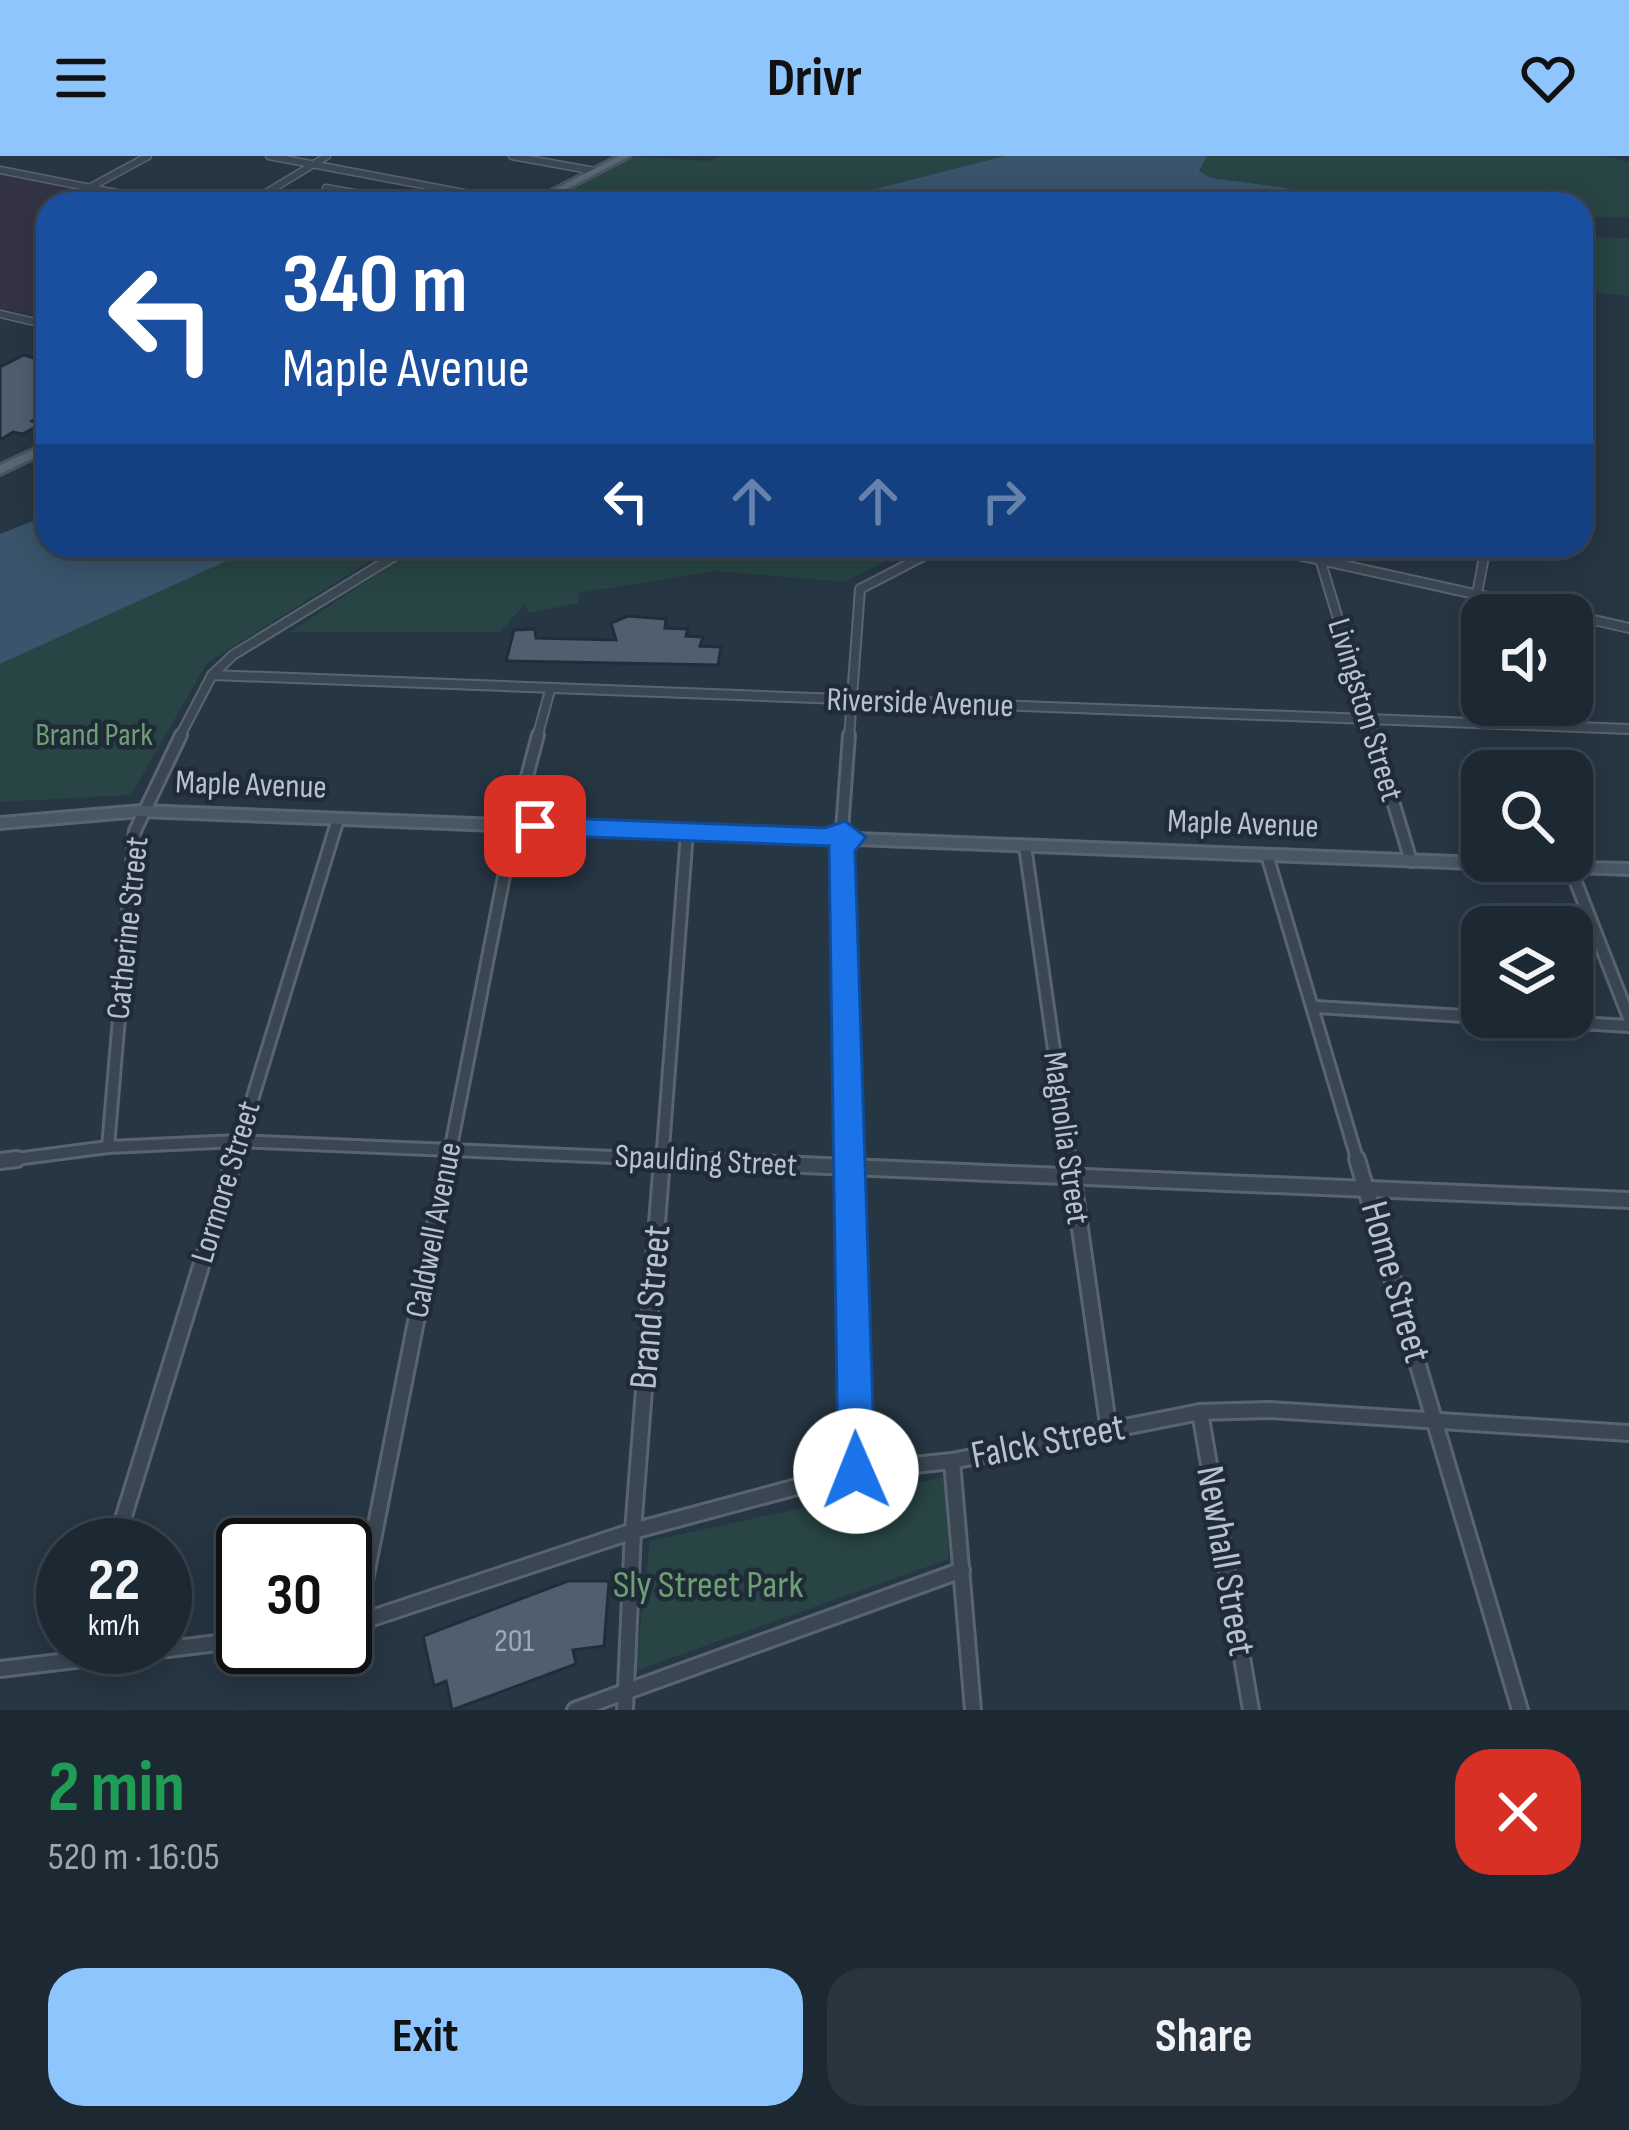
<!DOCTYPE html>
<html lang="en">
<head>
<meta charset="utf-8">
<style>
	body { margin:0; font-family:"Sofia Sans Condensed",sans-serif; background:#29343e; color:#f1f3f6; height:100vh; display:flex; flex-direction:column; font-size:45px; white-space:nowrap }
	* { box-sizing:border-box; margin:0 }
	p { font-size:39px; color:#a0a6ac }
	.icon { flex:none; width:66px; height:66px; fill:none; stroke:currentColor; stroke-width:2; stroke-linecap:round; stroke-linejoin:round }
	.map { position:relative; height:1554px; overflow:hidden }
	.details { display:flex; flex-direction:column; background:#1c2832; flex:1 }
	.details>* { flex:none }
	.top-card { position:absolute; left:36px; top:36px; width:1557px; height:366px; border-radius:36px; box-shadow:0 6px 30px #0003,0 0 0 3px #3a444d; background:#1a4fa0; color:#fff; overflow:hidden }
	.fabs { position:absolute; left:1461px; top:438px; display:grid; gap:24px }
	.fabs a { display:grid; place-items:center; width:132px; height:132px; border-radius:24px; background:#1c2832; box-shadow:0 6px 30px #0003,0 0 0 3px #3a444d; font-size:60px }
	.speed { position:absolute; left:36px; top:1362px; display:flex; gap:24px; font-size:60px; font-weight:700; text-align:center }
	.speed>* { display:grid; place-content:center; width:156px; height:156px; border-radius:50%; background:#1c2832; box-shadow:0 6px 30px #0003,0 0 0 3px #3a444d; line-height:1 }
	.speed small { font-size:30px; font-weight:400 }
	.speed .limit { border:6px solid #111; border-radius:18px; background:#fff; color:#111 }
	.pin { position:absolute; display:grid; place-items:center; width:102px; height:102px; color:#fff; margin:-51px; border-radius:24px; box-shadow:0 6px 18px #0006 }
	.me { position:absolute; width:132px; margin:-66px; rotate:359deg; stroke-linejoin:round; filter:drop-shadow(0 0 9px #0008) }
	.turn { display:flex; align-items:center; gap:42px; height:252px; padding:0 48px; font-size:54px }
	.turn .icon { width:156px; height:156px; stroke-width:2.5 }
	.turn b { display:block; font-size:84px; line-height:102px }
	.lanes { display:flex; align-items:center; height:114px; padding:0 48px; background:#0003; justify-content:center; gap:60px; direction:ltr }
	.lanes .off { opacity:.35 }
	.round { display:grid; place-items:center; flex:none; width:126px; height:126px; border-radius:36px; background:#29343e }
	.head { display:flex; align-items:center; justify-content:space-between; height:204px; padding:0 48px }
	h1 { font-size:72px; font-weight:700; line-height:90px; color:#1e9e55 }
	.action { display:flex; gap:24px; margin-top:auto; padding:24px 48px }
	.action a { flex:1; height:138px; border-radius:36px; background:#8dc5fc; color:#111; font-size:48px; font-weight:700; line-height:138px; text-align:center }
	.action a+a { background:#29343e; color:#f1f3f6 }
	header { display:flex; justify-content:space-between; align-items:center; height:156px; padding:0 48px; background:#8dc5fc; color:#111; font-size:54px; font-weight:700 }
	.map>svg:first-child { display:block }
	.medical { fill:#334 }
	.green { fill:#284444 }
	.water { fill:#39546b }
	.building { fill:#4f5f6f; stroke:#212e3a; stroke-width:3 }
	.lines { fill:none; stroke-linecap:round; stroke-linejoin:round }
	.minor-far3-casing { stroke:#586570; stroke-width:9 }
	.minor-far2-casing { stroke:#586570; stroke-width:12 }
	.minor-far1-casing { stroke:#586570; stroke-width:16 }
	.minor-casing { stroke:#586570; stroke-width:20 }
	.secondary-casing { stroke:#586570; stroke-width:6 }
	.primary-casing { stroke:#47535f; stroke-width:6 }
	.minor-far3 { stroke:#3a4753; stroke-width:6 }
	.minor-far2 { stroke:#3a4753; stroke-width:8 }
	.minor-far1 { stroke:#3a4753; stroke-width:10 }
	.minor { stroke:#3a4753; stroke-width:14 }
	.secondary { fill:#485766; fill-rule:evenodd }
	.primary { fill:#586773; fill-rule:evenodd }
	.route { fill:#1a73e8; stroke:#114b97; stroke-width:3 }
	.labels { text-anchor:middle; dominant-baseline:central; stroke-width:9; stroke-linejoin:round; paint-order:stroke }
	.street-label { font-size:33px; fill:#b7c2cd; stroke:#1f2c38 }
	.park-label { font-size:33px; fill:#6e9e73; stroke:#1f2c38 }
	.near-number-label { font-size:33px; fill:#9da9b6 }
	.near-street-label { font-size:39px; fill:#b7c2cd; stroke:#1f2c38 }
	.near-park-label { font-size:39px; fill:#6e9e73; stroke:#1f2c38 }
</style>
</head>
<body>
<header><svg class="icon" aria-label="menu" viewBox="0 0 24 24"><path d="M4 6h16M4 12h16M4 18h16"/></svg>Drivr<svg class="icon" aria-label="heart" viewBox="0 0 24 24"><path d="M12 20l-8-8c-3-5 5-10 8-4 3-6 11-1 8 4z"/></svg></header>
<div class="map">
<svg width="1629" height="1554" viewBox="0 0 1629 1554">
	<rect width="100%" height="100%" fill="#263643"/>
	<polygon class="medical" points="0,19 147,48 48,48 48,159 43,162 0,152"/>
	<g class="green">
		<polygon points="635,0 707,5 722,0 1004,0 817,48 537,48"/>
		<polygon points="1207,0 1603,0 1629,6 1629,61 1581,62 1581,48 1404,48 1212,22 1199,15"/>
		<polygon points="1581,81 1629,82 1629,140 1581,135"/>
		<polygon points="260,390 394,390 207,507 131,639 0,646 0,508"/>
		<polygon points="420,390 917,390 844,426 716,415 578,437 578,447 529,457 525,448 500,476 290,476"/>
		<polygon points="945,1321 949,1403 635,1515 650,1385"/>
	</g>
	<g class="water">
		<polygon points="1004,0 1207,0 1199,15 1212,22 1405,48 817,48"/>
		<polygon points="48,359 48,390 260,390 0,508 0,378"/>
	</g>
	<g class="building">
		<polygon points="24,199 48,206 48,255 32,265 39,269 23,278 13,276 0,284 0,211"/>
		<polygon points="628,460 666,463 665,472 688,473 686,480 703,481 700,490 721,491 718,509 506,505 514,474 535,473 536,482 616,484 611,467"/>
		<polygon points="568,1425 609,1425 604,1490 573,1494 576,1508 452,1554 446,1525 434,1530 423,1480"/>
	</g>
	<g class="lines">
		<defs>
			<g id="minor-far3">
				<polyline points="269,0 523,48"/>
				<polyline points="512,0 595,15"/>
				<polyline points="0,14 172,48"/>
				<polyline points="89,32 148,0"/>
				<polyline points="326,32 416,48"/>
				<polyline points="248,48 327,0"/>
				<polyline points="0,158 48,169"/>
			</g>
			<g id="minor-far2">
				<polyline points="1257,390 1570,459"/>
				<polyline points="1320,403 1374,582"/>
				<polyline points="1477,438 1486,390"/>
				<polyline points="1572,459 1629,472"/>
				<polyline points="212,519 1629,573"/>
				<polyline points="179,582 212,519 233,499 411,390"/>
				<polyline points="537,582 550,534"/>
				<polyline points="849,582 860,433 943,390"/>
			</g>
			<g id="minor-far1">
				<polyline points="1373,579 1411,705"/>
				<polyline points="516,662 538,579"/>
				<polyline points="842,674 849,579"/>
				<polyline points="842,690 849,1006"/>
				<polyline points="1025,690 1070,1006"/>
				<polyline points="1267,699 1358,1006"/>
				<polyline points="1570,711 1629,862"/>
				<polyline points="1316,851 1629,870"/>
				<polyline points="108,991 135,675 181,579"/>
				<polyline points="0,1005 108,991 238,985 730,1006"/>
				<polyline points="233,1006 338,663"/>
				<polyline points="448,1006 512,679"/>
				<polyline points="662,1006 687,676"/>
			</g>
			<g id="minor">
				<polyline points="659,1003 1629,1044"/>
				<polyline points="849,1003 856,1315"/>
				<polyline points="1070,1003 1109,1275"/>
				<polyline points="1357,1003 1520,1554"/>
				<polyline points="0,1005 17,1003"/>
				<polyline points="1200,1256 1251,1554"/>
				<polyline points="952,1305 973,1554"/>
				<polyline points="115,1389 234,1003"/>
				<polyline points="356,1470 448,1003"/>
				<polyline points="345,1471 633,1375 856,1315 952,1305 1200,1256 1269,1254 1629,1277"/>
				<polyline points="0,1513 243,1484"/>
				<polyline points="575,1554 962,1414"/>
				<polyline points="625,1554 633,1375 662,1003"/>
			</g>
			<polygon id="secondary" points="141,650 499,664 516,657 529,665 825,677 842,669 857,678 1482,702 1482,705 1629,708 1629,718 856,688 842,695 828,687 528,675 509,684 504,683 497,674 141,660 0,672 0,662"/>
			<g id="primary">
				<polygon points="619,0 630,0 538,48 526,48"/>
				<polygon points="48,287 48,295 0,318 0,309"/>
			</g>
		</defs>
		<use href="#minor-far3" class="minor-far3-casing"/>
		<use href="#minor-far2" class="minor-far2-casing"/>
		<use href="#minor-far1" class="minor-far1-casing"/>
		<use href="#minor" class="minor-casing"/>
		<use href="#secondary" class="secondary-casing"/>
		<use href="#primary" class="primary-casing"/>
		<use href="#minor-far3" class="minor-far3"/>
		<use href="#minor-far2" class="minor-far2"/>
		<use href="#minor-far1" class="minor-far1"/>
		<use href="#minor" class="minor"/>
		<use href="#secondary" class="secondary"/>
		<use href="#primary" class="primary"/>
	</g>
	<polygon class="route" points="535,661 825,672 845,665 866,681 855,695 875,1315 869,1328 856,1333 844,1328 838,1315 829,690 535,679 522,670"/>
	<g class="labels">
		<g class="street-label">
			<text transform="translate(920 547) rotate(2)">Riverside Avenue</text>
			<text transform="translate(1365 554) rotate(73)">Livingston Street</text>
			<text transform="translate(251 629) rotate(2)">Maple Avenue</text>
			<text transform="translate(1243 668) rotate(2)">Maple Avenue</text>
			<text transform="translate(128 772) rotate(-84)">Catherine Street</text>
			<text transform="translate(1066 982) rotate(82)">Magnolia Street</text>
			<text transform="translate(706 1005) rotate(3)">Spaulding Street</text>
			<text transform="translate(226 1026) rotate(-73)">Lormore Street</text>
			<text transform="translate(434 1074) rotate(-79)">Caldwell Avenue</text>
		</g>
		<g class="park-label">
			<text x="94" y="579">Brand Park</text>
		</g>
		<g class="near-number-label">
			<text x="514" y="1485">201</text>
		</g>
		<g class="near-street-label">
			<text transform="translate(1395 1126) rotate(74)">Home Street</text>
			<text transform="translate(651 1151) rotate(-85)">Brand Street</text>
			<text transform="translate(1048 1286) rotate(-11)">Falck Street</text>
			<text transform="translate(1225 1405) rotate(80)">Newhall Street</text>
		</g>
		<g class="near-park-label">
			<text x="708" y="1429">Sly Street Park</text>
		</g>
	</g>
</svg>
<div class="fabs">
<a><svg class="icon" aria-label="sound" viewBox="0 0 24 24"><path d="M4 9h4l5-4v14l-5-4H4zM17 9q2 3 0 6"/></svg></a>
<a><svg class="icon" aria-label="search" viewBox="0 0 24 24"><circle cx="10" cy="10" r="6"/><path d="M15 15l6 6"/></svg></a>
<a><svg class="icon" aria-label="layers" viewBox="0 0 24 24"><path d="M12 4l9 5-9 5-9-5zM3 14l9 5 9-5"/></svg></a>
</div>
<div class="speed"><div>22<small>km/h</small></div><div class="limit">30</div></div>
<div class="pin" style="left:535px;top:670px;background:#d93025"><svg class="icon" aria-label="arrive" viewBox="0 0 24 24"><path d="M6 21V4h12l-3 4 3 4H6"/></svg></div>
<svg class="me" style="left:856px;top:1315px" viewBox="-20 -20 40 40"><circle r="19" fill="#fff"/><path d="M0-13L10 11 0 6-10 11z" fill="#1a73e8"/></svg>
<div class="top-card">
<div class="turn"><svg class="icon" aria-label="left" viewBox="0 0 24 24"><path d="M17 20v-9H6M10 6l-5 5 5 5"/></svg><div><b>340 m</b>Maple Avenue</div></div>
<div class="lanes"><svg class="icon" aria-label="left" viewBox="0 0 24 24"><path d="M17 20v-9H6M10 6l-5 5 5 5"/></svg><svg class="icon off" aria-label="ahead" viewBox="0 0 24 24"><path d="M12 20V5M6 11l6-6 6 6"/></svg><svg class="icon off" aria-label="ahead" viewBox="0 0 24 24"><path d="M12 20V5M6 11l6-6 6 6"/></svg><svg class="icon off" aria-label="right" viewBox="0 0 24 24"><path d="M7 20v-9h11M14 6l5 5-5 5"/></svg></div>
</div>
</div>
<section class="details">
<div class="head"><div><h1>2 min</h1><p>520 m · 16:05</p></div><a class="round" style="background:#d93025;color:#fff"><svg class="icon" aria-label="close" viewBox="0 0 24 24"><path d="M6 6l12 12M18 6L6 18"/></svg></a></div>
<div class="action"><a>Exit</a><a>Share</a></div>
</section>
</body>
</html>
